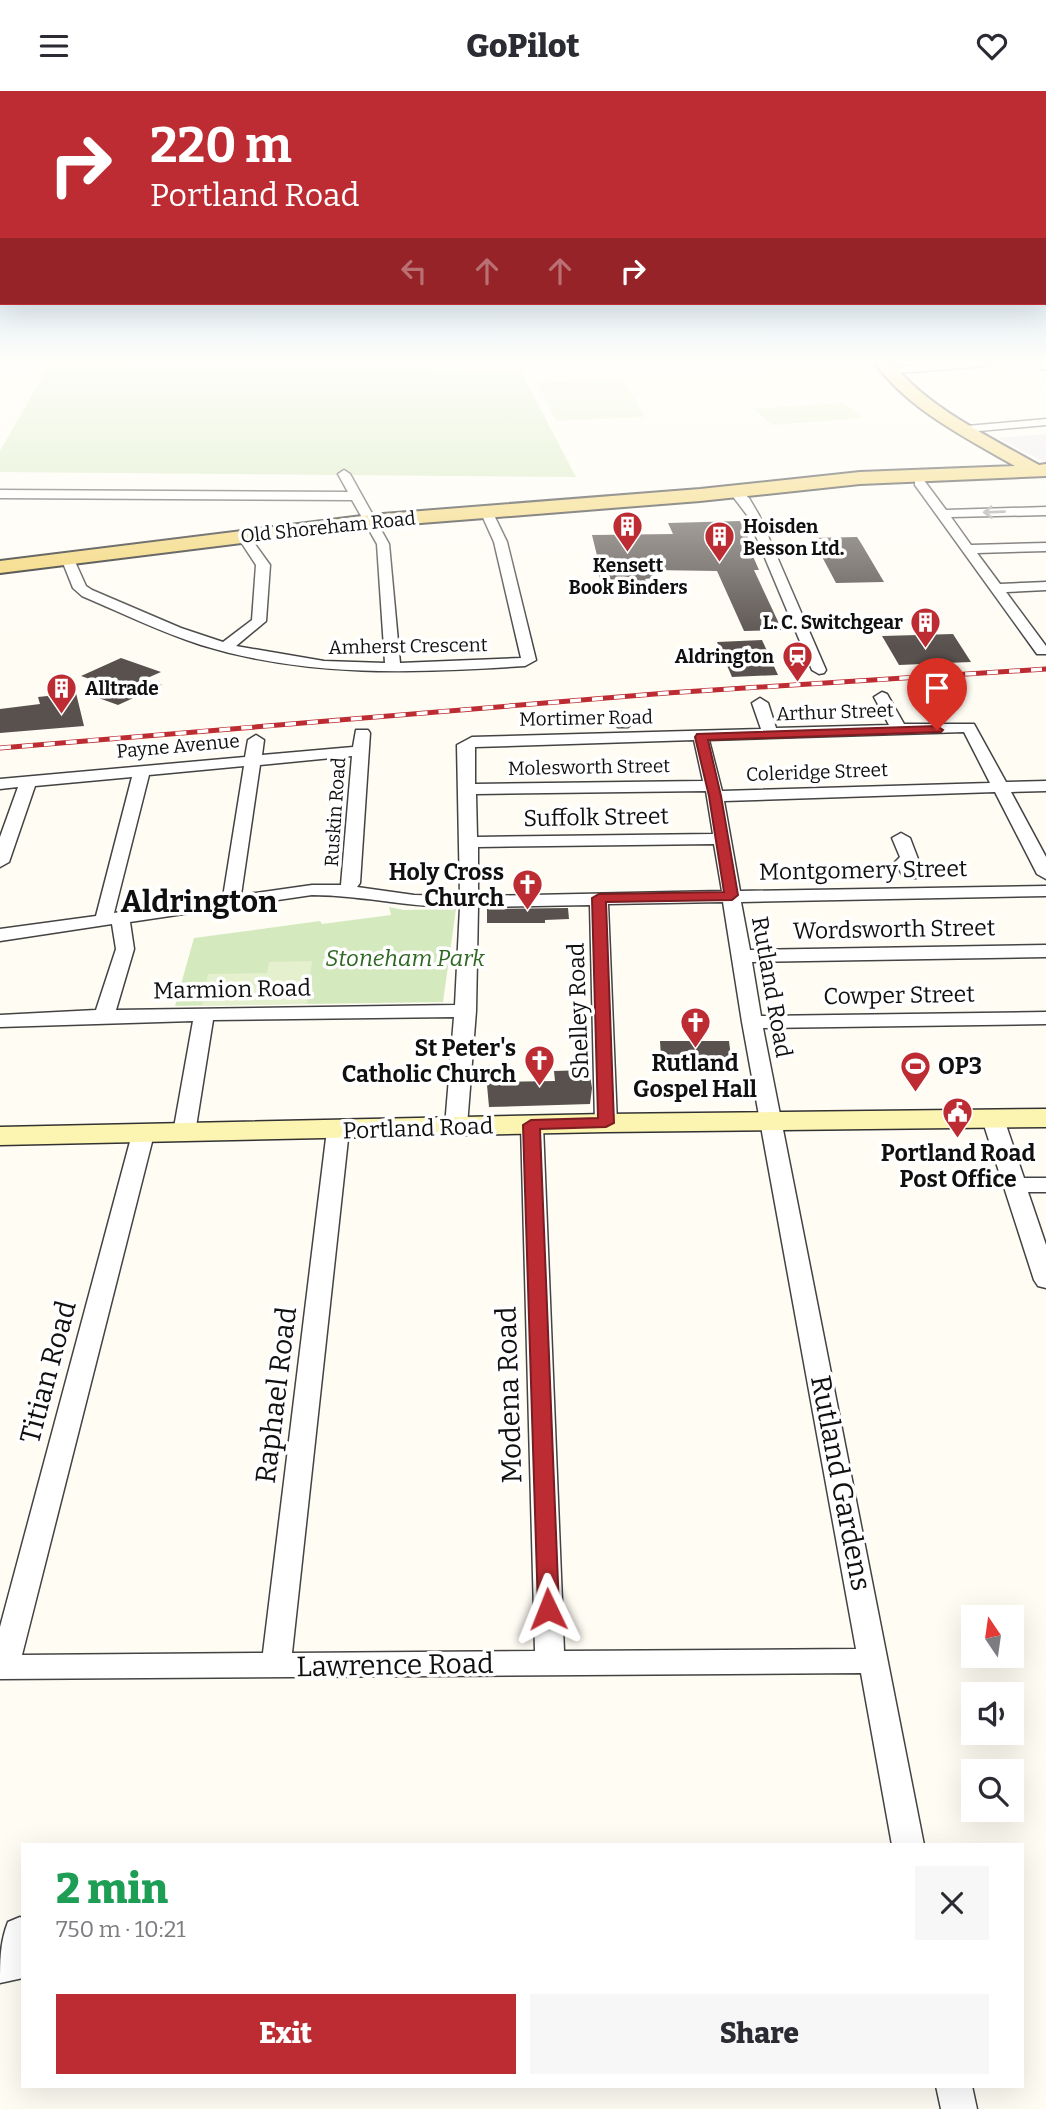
<!DOCTYPE html>
<html lang="en">
<head>
<meta charset="utf-8">
<style>
	body { margin:0; font-family:Bitter,serif; background:#f7f7f7; color:#2b2b33; height:100vh; display:flex; flex-direction:column; font-size:26px; white-space:nowrap }
	* { box-sizing:border-box; margin:0 }
	p { font-size:23px; color:#7c7c81 }
	.icon { flex:none; width:38px; height:38px; fill:none; stroke:currentColor; stroke-width:2; stroke-linecap:round; stroke-linejoin:round }
	.map { position:relative; flex:1; overflow:hidden }
	.details { position:absolute; left:21px; top:1752px; width:1003px; height:245px; display:flex; flex-direction:column; background:#fff; border-radius:0px; box-shadow:0 7px 28px #0002 }
	.details>* { flex:none }
	.guide { position:absolute; left:0px; top:0px; width:1046px; height:214px; box-shadow:0 7px 28px #0002; background:#bc2c32; color:#fff; overflow:hidden }
	.needle { width:46px; rotate:347deg }
	.buttons { position:absolute; left:961px; top:1514px; display:grid; gap:14px }
	.buttons a { display:grid; place-items:center; width:63px; height:63px; border-radius:0px; background:#fff; box-shadow:0 7px 28px #0002; font-size:35px }
	.pin { position:absolute; display:grid; place-items:center; width:60px; height:60px; color:#fff; margin:-72px -30px; border-radius:50% 50% 50% 0; rotate:-45deg; box-shadow:0 0 7px #0007 }
	.pin .icon { rotate:45deg }
	.me { position:absolute; width:77px; margin:-38px; rotate:358deg; stroke-linejoin:round; filter:drop-shadow(0 0 5px #0008) }
	.turn { display:flex; align-items:center; gap:24px; height:147px; padding:0 35px; font-size:32px }
	.turn .icon { width:91px; height:91px; stroke-width:2.5 }
	.turn b { display:block; font-size:49px; line-height:60px }
	.lanes { display:flex; align-items:center; height:66px; padding:0 35px; background:#0003; justify-content:center; gap:35px; direction:ltr }
	.lanes .off { opacity:.35 }
	.round { display:grid; place-items:center; flex:none; width:74px; height:74px; border-radius:0px; background:#f7f7f7 }
	.headline { display:flex; align-items:center; justify-content:space-between; height:119px; padding:0 35px }
	h1 { font-size:42px; font-weight:800; line-height:52px; color:#1e9e55 }
	.cta { display:flex; gap:14px; margin-top:auto; padding:14px 35px }
	.cta a { flex:1; height:80px; border-radius:0px; background:#bc2c32; color:#fff; font-size:28px; font-weight:800; line-height:80px; text-align:center }
	.cta a+a { background:#f7f7f7; color:#2b2b33 }
	header { display:flex; justify-content:space-between; align-items:center; height:91px; padding:0 35px; background:#fff; font-size:32px; font-weight:800 }
	.map>svg:first-child { display:block }
	.industrial { fill:#ede5ee }
	.green { fill:#d4e9bd }
	.pitch { fill:#e5f0cf }
	.building { fill:#58514d }
	.lines { fill:none; stroke-linecap:round; stroke-linejoin:round }
	.street-casing { stroke:#434343; stroke-width:3 }
	.secondary-casing { stroke:#323232; stroke-width:3 }
	.primary-casing { stroke:#212121; stroke-width:4 }
	.street { fill:#fff; fill-rule:evenodd }
	.secondary { fill:#fcf4b1; fill-rule:evenodd }
	.primary { fill:#f3d46f; fill-rule:evenodd }
	.rail-casing { stroke:#bc2c32; stroke-width:5 }
	.rail { stroke:#fff; stroke-width:3.5; stroke-dasharray:11; stroke-linecap:butt }
	.oneway { stroke:#9f9f9f }
	.route { fill:#bc2c32; stroke:#7a1d20; stroke-width:2 }
	.labels { text-anchor:middle; dominant-baseline:central; stroke-width:7; stroke-linejoin:round; paint-order:stroke }
	.far-poi-label { font-size:19px; font-weight:bold; fill:#101010; stroke:#fff; text-anchor:start }
	.far-street-label { font-size:19px; fill:#101010; stroke:#fff }
	.street-label { font-size:23px; fill:#101010; stroke:#fff }
	.poi-label { font-size:23px; font-weight:bold; fill:#101010; stroke:#fff; text-anchor:end }
	.park-label { font-size:23px; font-style:italic; fill:#306722; stroke:#fff }
	.near-street-label { font-size:28px; fill:#101010; stroke:#fff }
	.district-label { font-size:30px; font-weight:bold; fill:#101010; stroke:#fff }
</style>
</head>
<body>
<header><svg class="icon" aria-label="menu" viewBox="0 0 24 24"><path d="M4 6h16M4 12h16M4 18h16"/></svg>GoPilot<svg class="icon" aria-label="heart" viewBox="0 0 24 24"><path d="M12 20l-8-8c-3-5 5-10 8-4 3-6 11-1 8 4z"/></svg></header>
<div class="map">
<svg width="1046" height="2018" viewBox="0 0 1046 2018">
	<rect width="100%" height="100%" fill="#fffcf4"/>
	<polygon class="industrial" points="1046,343 1046,372 998,347"/>
	<g class="green">
		<polygon points="50,273 521,281 576,386 0,381 0,360"/>
		<polygon points="389,816 404,819 456,818 443,911 175,915 194,847 320,830 322,833 391,824"/>
	</g>
	<g class="pitch">
		<polygon points="622,288 645,326 556,330 537,292"/>
		<polygon points="844,312 863,327 772,334 754,318"/>
		<polygon points="312,870 307,913 202,915 208,883 267,882 269,871"/>
	</g>
	<g class="building">
		<polygon points="740,430 752,454 748,454 759,479 754,479 782,539 744,540 717,480 651,479 653,487 645,488 648,495 602,496 598,481 601,481 592,444 673,443 668,432"/>
		<polygon points="857,446 861,452 884,491 836,492 812,447"/>
		<polygon points="953,543 971,571 899,574 882,545"/>
		<polygon points="762,549 778,584 732,586 717,551"/>
		<polygon points="121,567 161,581 145,588 162,594 118,614 82,601 116,597 81,585"/>
		<polygon points="76,602 84,635 0,642 0,618 40,613 38,606"/>
		<polygon points="568,817 569,828 545,829 545,832 487,832 487,818"/>
		<polygon points="660,950 729,950 731,966 661,967"/>
		<polygon points="589,979 592,997 590,1013 489,1016 487,994 490,991 555,990 554,980"/>
	</g>
	<g class="lines">
		<defs>
			<g id="street">
				<polygon points="943,272 991,272 986,275 887,283 882,280 887,277"/>
				<polygon points="1039,272 1046,272 1046,279 1042,278"/>
				<polygon points="1046,328 1046,334 967,341 961,338 967,335"/>
				<path d="M344 379 350 383 389 453 400 572 521 567 494 451 480 420 486 416 492 420 507 451 536 569 525 575C415 582 308 587 201 554 160 541 122 522 82 505L73 497 61 467 67 463 72 464 86 495 92 499 181 537 223 551 252 529 256 474 237 445 239 442H247L270 474 266 530 236 555 324 570 385 572 377 453 352 409 0 407V399L348 401 338 383Z"/>
				<polygon points="915,388 923,388 946,419 1046,416 1046,424 951,426 971,454 1046,452 1046,460 977,462 1000,493 1046,491 1046,499 1006,501 1046,555 1046,563 1037,563 915,394"/>
				<polygon points="734,395 749,407 759,424 826,579 824,582 819,583 812,579 747,424 728,399"/>
				<path d="M882 601 887 603 904 633H974L1006 691 1046 690V700L1011 701 1046 766V788L1037 783 995 701 724 710 740 800 1046 795V805L741 811 750 859 1046 854V866L752 871 761 925 1046 921V933L763 937 924 1754H892L861 1582 0 1588V1536L132 1043 135 1038H151L154 1043 22 1564 263 1562 327 1039 330 1034H346L349 1039 292 1562 535 1560 521 1034 524 1029H540L543 1034 564 1560 856 1558 742 931 723 811 608 813 617 1032 614 1037H598L595 1032 590 814 478 816 476 920 467 1035 464 1040H448L445 1035 454 926 213 929 195 1042 192 1047H176L173 1042 193 930 0 936V924L96 919 116 858 112 833 0 850V838L96 825 132 686 35 695 9 771 0 776V746L18 696 0 698V688L245 666 248 649 256 644 264 649 262 664 353 656 356 639H368L370 642 360 792 357 796 414 804 460 805 457 654 472 646 761 638 752 612 760 607 768 612 776 637 889 634 874 606ZM964 641 990 692 722 700 709 649ZM694 649 703 690 475 693V656ZM352 665 341 794H312L241 804 260 674ZM244 675 223 806 114 822 149 684ZM706 700 713 743 477 746 476 703ZM714 753 722 800 478 805V756ZM312 804C362 804 410 817 460 816L455 914 116 919 134 858 130 831Z"/>
				<path d="M615 618C623 620 626 627 631 633L628 636H618L607 623 610 620Z"/>
				<polygon points="901,742 910,747 918,768 914,773 919,783 916,787 904,787 895,771 900,766 892,747"/>
				<polygon points="993,1022 1001,1023 1004,1028 1024,1087 1046,1087 1046,1101 1028,1101 1046,1154 1046,1197 1038,1195 1034,1189 982,1028 985,1023"/>
				<path d="M20 1826 23 1828V1887L0 1892C0 1870 0 1851 8 1831Z"/>
				<polygon points="936,1995 972,1995 977,2018 941,2018"/>
			</g>
			<polygon id="secondary" points="1046,1018 1046,1036 606,1041 0,1054 0,1036 606,1023"/>
			<path id="primary" d="M875 272H892C928 317 990 346 1039 374L1046 373V385L860 393 700 410 370 436 0 482V470L370 424 700 398 860 381 1015 375C966 347 908 318 875 272Z"/>
		</defs>
		<use href="#street" class="street-casing"/>
		<use href="#secondary" class="secondary-casing"/>
		<use href="#primary" class="primary-casing"/>
		<use href="#street" class="street"/>
		<use href="#secondary" class="secondary"/>
		<use href="#primary" class="primary"/>
		<defs>
			<polyline id="rail" points="0,657 667,602 1046,578"/>
		</defs>
		<use href="#rail" class="rail-casing"/>
		<use href="#rail" class="rail"/>
	</g>
	<defs><path id="oneway-shaft" d="M-6 0H5M1.5-3L5.5 0L1.5 3" fill="none" stroke-width="1.6" stroke-linecap="round" stroke-linejoin="round" transform="scale(1.75)"/></defs>
	<use class="oneway" href="#oneway-shaft" transform="translate(994 421) rotate(178)"/>
	<linearGradient id="sky" x2="0" y2="1"><stop stop-color="#95c5ed"/><stop offset="0.49" stop-color="#fffefa"/><stop offset="1" stop-color="#fffefa" stop-opacity="0"/></linearGradient>
	<rect width="1046" height="555" fill="url(#sky)"/>
	<polygon class="route" points="937,635 943,639 941,641 708,649 721,705 738,804 732,809 606,811 614,1032 606,1036 540,1038 559,1518 556,1524 548,1527 541,1524 538,1518 523,1034 531,1029 598,1027 592,807 599,803 724,801 709,705 695,646 697,643"/>
	<defs>
		<symbol id="building-pin" viewBox="-11 -11 22 30"><path d="M0 17L-7.5 6A9.5 9.5 0 1 1 7.5 6Z" fill="#bc2c32" stroke="#fff"/><path d="M-4-6H4V6H1V3H-1V6H-4ZM-2.5-4.3h1.7v1.8h-1.7ZM.8-4.3h1.7v1.8H.8ZM-2.5-1h1.7V.8h-1.7ZM.8-1h1.7V.8H.8Z" fill="#fff"/></symbol>
		<symbol id="station-pin" viewBox="-11 -11 22 30"><path d="M0 17L-7.5 6A9.5 9.5 0 1 1 7.5 6Z" fill="#bc2c32" stroke="#fff"/><path d="M-3-6H3Q5-6 5-4V2Q5 4 3 4L4.5 6H3L1.5 4h-3L-3 6H-4.5L-3 4Q-5 4-5 2V-4Q-5-6-3-6ZM-3.5-4v3h7v-3ZM-3.5 1v1.5H-2V1ZM2 1v1.5H3.5V1Z" fill="#fff"/></symbol>
		<symbol id="church-pin" viewBox="-11 -11 22 30"><path d="M0 17L-7.5 6A9.5 9.5 0 1 1 7.5 6Z" fill="#bc2c32" stroke="#fff"/><path d="M-1.2-6h2.4v3.5h3.3v2.4h-3.3V6h-2.4V-.1h-3.3v-2.4h3.3Z" fill="#fff"/></symbol>
		<symbol id="stadium-pin" viewBox="-11 -11 22 30"><path d="M0 17L-7.5 6A9.5 9.5 0 1 1 7.5 6Z" fill="#bc2c32" stroke="#fff"/><path d="M0-5a6.5 5 0 1 0 0 10a6.5 5 0 1 0 0-10ZM-3.5-1.8h7v3.6h-7Z" fill="#fff"/></symbol>
		<symbol id="civic-pin" viewBox="-11 -11 22 30"><path d="M0 17L-7.5 6A9.5 9.5 0 1 1 7.5 6Z" fill="#bc2c32" stroke="#fff"/><path d="M-.6-6.5H3V-4.5H.6V-3L4-1V1h2V6H-6V1h2V-1L-.6-3ZM-1.2 2.5V6h2.4V2.5Z" fill="#fff"/></symbol>
	</defs>
	<g fill-rule="evenodd">
		<use href="#building-pin" x="610" y="418" width="35" height="47"/>
		<use href="#building-pin" x="702" y="428" width="35" height="47"/>
		<use href="#building-pin" x="908" y="514" width="35" height="47"/>
		<use href="#station-pin" x="780" y="548" width="35" height="47"/>
		<use href="#building-pin" x="44" y="580" width="35" height="47"/>
		<use href="#church-pin" x="510" y="776" width="35" height="47"/>
		<use href="#church-pin" x="678" y="914" width="35" height="47"/>
		<use href="#church-pin" x="522" y="952" width="35" height="47"/>
		<use href="#stadium-pin" x="898" y="958" width="35" height="47"/>
		<use href="#civic-pin" x="940" y="1004" width="35" height="47"/>
	</g>
	<g class="labels">
		<g class="far-poi-label">
			<text x="743" y="435">Hoisden<tspan x="743" dy="22">Besson Ltd.</tspan></text>
			<text x="628" y="474" text-anchor="middle">Kensett<tspan x="628" dy="22">Book Binders</tspan></text>
			<text x="903" y="531" text-anchor="end">L. C. Switchgear</text>
			<text x="774" y="565" text-anchor="end">Aldrington</text>
			<text x="85" y="597">Alltrade</text>
		</g>
		<g class="far-street-label">
			<text transform="translate(328 436) rotate(-6)">Old Shoreham Road</text>
			<text transform="translate(408 555) rotate(-1)">Amherst Crescent</text>
			<text transform="translate(835 621) rotate(-2)">Arthur Street</text>
			<text transform="translate(586 627) rotate(-1)">Mortimer Road</text>
			<text transform="translate(178 655) rotate(-5)">Payne Avenue</text>
			<text transform="translate(589 676) rotate(-1)">Molesworth Street</text>
			<text transform="translate(817 681) rotate(-2)">Coleridge Street</text>
			<text transform="translate(335 721) rotate(-86)">Ruskin Road</text>
		</g>
		<g class="street-label">
			<text transform="translate(596 726) rotate(-1)">Suffolk Street</text>
			<text transform="translate(863 779) rotate(-1)">Montgomery Street</text>
			<text transform="translate(894 838) rotate(-1)">Wordsworth Street</text>
			<text transform="translate(772 896) rotate(80)">Rutland Road</text>
			<text transform="translate(232 898) rotate(-1)">Marmion Road</text>
			<text transform="translate(899 904) rotate(-1)">Cowper Street</text>
			<text transform="translate(578 920) rotate(-92)">Shelley Road</text>
			<text transform="translate(418 1037) rotate(-2)">Portland Road</text>
		</g>
		<g class="poi-label">
			<text x="504" y="781">Holy Cross<tspan x="504" dy="26">Church</tspan></text>
			<text x="516" y="957">St Peter's<tspan x="516" dy="26">Catholic Church</tspan></text>
			<text x="695" y="972" text-anchor="middle">Rutland<tspan x="695" dy="26">Gospel Hall</tspan></text>
			<text x="938" y="975" text-anchor="start">OP3</text>
			<text x="958" y="1062" text-anchor="middle">Portland Road<tspan x="958" dy="26">Post Office</tspan></text>
		</g>
		<g class="park-label">
			<text x="405" y="867">Stoneham Park</text>
		</g>
		<g class="near-street-label">
			<text transform="translate(48 1281) rotate(-75)">Titian Road</text>
			<text transform="translate(276 1304) rotate(-83)">Raphael Road</text>
			<text transform="translate(509 1304) rotate(-92)">Modena Road</text>
			<text transform="translate(841 1392) rotate(79)">Rutland Gardens</text>
			<text transform="translate(395 1574) rotate(-1)">Lawrence Road</text>
		</g>
		<g class="district-label">
			<text x="199" y="811">Aldrington</text>
		</g>
	</g>
</svg>
<div class="buttons">
<a><svg class="needle" viewBox="-14 -14 28 28"><path d="M0-13l5 13h-10z" fill="#e53935"/><path d="M0 13l5-13h-10z" fill="#7c7c81"/></svg></a>
<a><svg class="icon" aria-label="sound" viewBox="0 0 24 24"><path d="M4 9h4l5-4v14l-5-4H4zM17 9q2 3 0 6"/></svg></a>
<a><svg class="icon" aria-label="search" viewBox="0 0 24 24"><circle cx="10" cy="10" r="6"/><path d="M15 15l6 6"/></svg></a>
</div>
<div class="pin" style="left:937px;top:639px;background:#d93025"><svg class="icon" aria-label="arrive" viewBox="0 0 24 24"><path d="M6 21V4h12l-3 4 3 4H6"/></svg></div>
<svg class="me" style="left:548px;top:1518px" viewBox="-20 -20 40 40"><path d="M0-17L14 15 0 8-14 15z" fill="#bc2c32" stroke="#fff" stroke-width="4"/></svg>
<div class="guide">
<div class="turn"><svg class="icon" aria-label="right" viewBox="0 0 24 24"><path d="M7 20v-9h11M14 6l5 5-5 5"/></svg><div><b>220 m</b>Portland Road</div></div>
<div class="lanes"><svg class="icon off" aria-label="left" viewBox="0 0 24 24"><path d="M17 20v-9H6M10 6l-5 5 5 5"/></svg><svg class="icon off" aria-label="ahead" viewBox="0 0 24 24"><path d="M12 20V5M6 11l6-6 6 6"/></svg><svg class="icon off" aria-label="ahead" viewBox="0 0 24 24"><path d="M12 20V5M6 11l6-6 6 6"/></svg><svg class="icon" aria-label="right" viewBox="0 0 24 24"><path d="M7 20v-9h11M14 6l5 5-5 5"/></svg></div>
</div>
<section class="details">
<div class="headline"><div><h1>2 min</h1><p>750 m · 10:21</p></div><a class="round"><svg class="icon" aria-label="close" viewBox="0 0 24 24"><path d="M6 6l12 12M18 6L6 18"/></svg></a></div>
<div class="cta"><a>Exit</a><a>Share</a></div>
</section>
</div>
</body>
</html>
